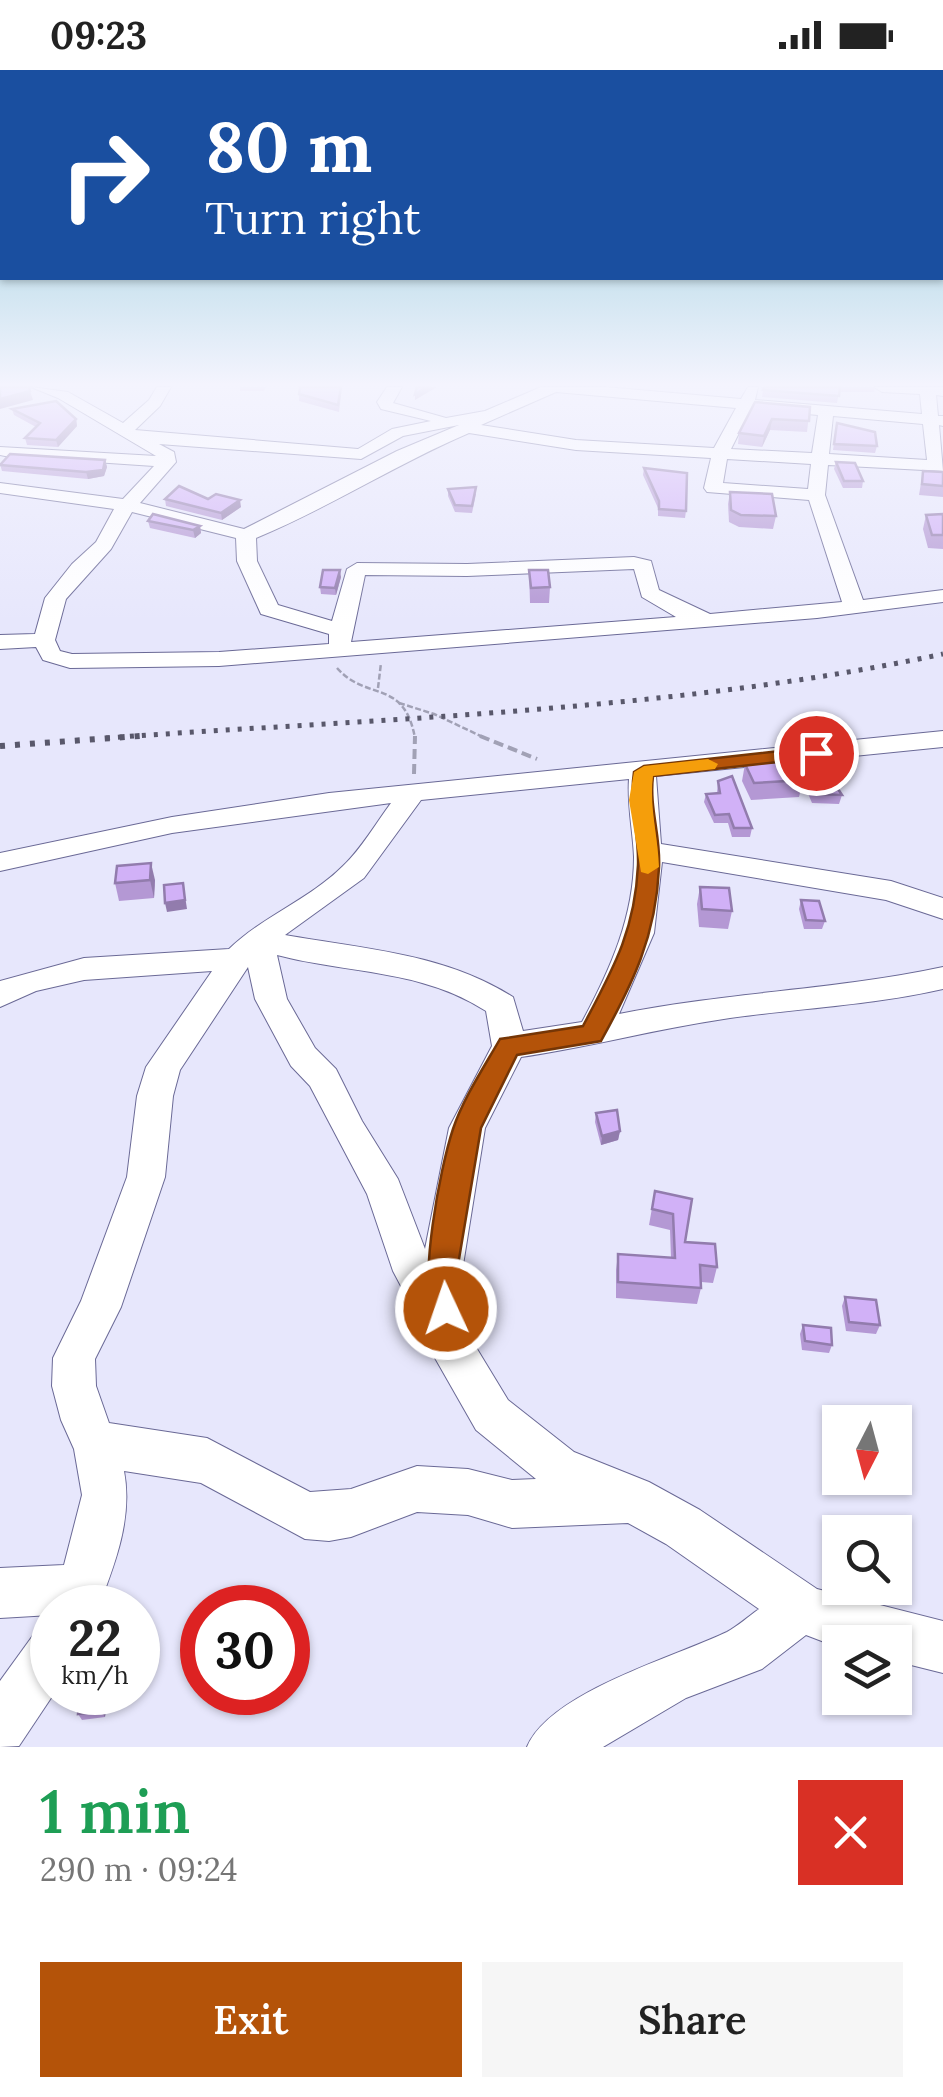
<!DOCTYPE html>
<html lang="en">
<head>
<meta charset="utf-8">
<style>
	body { margin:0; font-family:Lora,serif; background:#f6f6f6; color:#222; height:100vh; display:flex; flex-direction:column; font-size:38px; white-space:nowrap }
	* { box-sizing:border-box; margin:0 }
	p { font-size:32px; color:#767676 }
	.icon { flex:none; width:55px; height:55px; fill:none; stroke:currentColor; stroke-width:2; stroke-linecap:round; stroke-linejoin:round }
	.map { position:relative; height:1677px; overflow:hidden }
	.sheet { display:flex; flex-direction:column; background:#fff; flex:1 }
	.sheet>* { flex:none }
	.guide { position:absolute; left:0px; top:0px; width:945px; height:210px; box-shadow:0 2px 8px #0004; background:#1a4fa0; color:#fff; overflow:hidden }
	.needle { width:65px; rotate:186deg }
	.tools { position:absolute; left:822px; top:1335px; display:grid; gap:20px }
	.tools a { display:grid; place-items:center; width:90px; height:90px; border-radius:0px; background:#fff; box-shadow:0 2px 8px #0004; font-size:50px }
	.speed { position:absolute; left:30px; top:1515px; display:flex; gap:20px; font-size:50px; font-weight:700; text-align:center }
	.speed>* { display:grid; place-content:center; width:130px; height:130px; border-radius:50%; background:#fff; box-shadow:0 2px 8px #0004; line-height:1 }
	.speed small { font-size:25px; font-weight:400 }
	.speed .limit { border:15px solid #d22; background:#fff; color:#111 }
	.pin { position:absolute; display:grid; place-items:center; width:85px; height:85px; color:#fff; margin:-42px; border:5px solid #fff; border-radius:50%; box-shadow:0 2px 10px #0007 }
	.me { position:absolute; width:110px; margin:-55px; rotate:357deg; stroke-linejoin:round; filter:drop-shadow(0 0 8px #0008) }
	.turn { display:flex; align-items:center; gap:35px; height:210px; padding:0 40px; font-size:45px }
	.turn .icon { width:130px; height:130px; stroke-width:2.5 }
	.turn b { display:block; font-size:70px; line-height:85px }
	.round { display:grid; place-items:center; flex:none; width:105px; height:105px; border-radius:0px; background:#f6f6f6 }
	.summary { display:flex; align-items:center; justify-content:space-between; height:170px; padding:0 40px }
	h1 { font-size:60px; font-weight:600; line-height:75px; color:#1e9e55 }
	.button { display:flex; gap:20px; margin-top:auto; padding:20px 40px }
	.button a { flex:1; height:115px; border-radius:0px; background:#b45309; color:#fff; font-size:40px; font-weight:600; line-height:115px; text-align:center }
	.button a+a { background:#f6f6f6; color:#222 }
	.status { display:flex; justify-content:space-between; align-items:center; height:70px; padding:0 50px; background:#fff; direction:ltr }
	.status svg { height:28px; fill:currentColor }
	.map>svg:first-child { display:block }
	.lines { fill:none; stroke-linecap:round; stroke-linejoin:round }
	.minor-casing { stroke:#6a6996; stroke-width:2 }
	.path-far1 { stroke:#a1a1b5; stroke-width:2.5; stroke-dasharray:6 2.5; stroke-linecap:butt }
	.path { stroke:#a1a1b5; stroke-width:4; stroke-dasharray:10 5; stroke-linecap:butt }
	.minor { fill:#fff; fill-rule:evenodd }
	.rail-far1 { stroke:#59586b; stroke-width:5; stroke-dasharray:4 8; stroke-linecap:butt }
	.rail { stroke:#59586b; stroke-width:6; stroke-dasharray:5 10; stroke-linecap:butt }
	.wall { fill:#b498d4 }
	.shaded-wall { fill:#927cad }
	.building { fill:#d1b1f7; stroke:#927cad; stroke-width:2.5 }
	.route { fill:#b45309; stroke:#753606; stroke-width:2.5 }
	.slow { fill:#f59e0b }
</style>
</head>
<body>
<div class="status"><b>09:23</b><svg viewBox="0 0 49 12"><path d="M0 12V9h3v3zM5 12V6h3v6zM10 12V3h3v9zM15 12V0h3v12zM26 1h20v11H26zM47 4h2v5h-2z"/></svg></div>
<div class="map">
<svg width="943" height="1677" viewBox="0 0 943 1677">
	<rect width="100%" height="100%" fill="#e7e7fc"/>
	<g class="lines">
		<defs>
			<g id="minor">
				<path d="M31 317 68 322 123 353 149 330 157 317H171L160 336 135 360 358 379 392 359 431 351 381 339 377 332 387 317H402L393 333 446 348 485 341 541 317H605L741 329 748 317H758L755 330 922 344 920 324 882 322 874 317H943V326L936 325 938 346H943V356L939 355 943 401 828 395 825 425 863 530 943 520V532L817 548 219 596 70 598 43 590 36 577 0 579V565L35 564 45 528 72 494 96 472 114 439 0 423V413L123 429 154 396 5 386 0 385V377L156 386 58 328ZM556 322 736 338 714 378 576 370 481 355ZM751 339 818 345 812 383 731 379ZM833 346 923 354 927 390 829 384ZM459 355 397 381 244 459 140 433 176 392 174 382 159 374 361 389 403 366ZM469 363 576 380 711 388 704 418 707 422 809 430 842 532 710 544 659 520 651 491 634 487 467 494 357 493 347 499 332 551 278 535 257 491 256 468C329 438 396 394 469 363ZM727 389 811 394 808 419 723 413ZM132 442 236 468 237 491 261 544 329 564V574L219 582 72 584 60 581 55 570 66 529 111 479ZM634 499 642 527 676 547 351 572 365 505 467 506Z"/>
				<path d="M943 661V677L656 706 661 774 891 811 943 828V849L886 830 662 792 654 863 619 944C727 922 837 920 943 897V919C873 935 802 938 730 948 659 958 591 977 521 987L485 1058 463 1195 471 1269 508 1330 574 1382 649 1412 700 1440 817 1519 943 1551V1603L895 1591V1572H840V1578L806 1565 762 1599 686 1628 603 1677H527C550 1622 675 1587 727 1562 738 1556 749 1546 759 1539L666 1474 628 1453 512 1458 468 1445 417 1442 351 1467 329 1471 305 1469 201 1413 124 1401C133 1448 115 1494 98 1538H52V1549L51 1545 0 1548V1498L64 1495 82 1425 74 1379 61 1350 52 1316 53 1288 81 1231 127 1107 137 1026 146 997 212 901 84 910 36 921 0 937V911L84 888 229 879C263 846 310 829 343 796 362 778 376 753 391 733L172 763 0 801V783L172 747 329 723ZM629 709C627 735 633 761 634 787 634 847 610 900 582 952L523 961 513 927C443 883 364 879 285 865L364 808 421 730ZM277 885C349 904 421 899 486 941L492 976 449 1058 425 1179 398 1109 362 1051 336 999 315 978 287 929ZM248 897 255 929 291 996 310 1016 367 1124 393 1201 428 1267 435 1288 476 1360 536 1409 512 1410 468 1399 417 1396 351 1419 310 1422 207 1368 109 1353 96 1316 95 1289 121 1237 165 1107 173 1026 180 1000Z"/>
				<polygon points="52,1556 55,1622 19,1676 0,1677 0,1611 34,1564"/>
			</g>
		</defs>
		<use href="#minor" class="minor-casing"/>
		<g class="path-far1">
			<path d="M337 598C367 632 404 608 415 668"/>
			<polyline points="378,618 381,593"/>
			<polyline points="399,633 434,644 485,668"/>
		</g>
		<g class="path">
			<polyline points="480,666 537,689"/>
			<polyline points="414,704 415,666"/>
		</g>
		<use href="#minor" class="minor"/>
		<path class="rail-far1" d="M106 668C384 648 669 642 943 584"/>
		<polyline class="rail" points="0,676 140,666"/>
	</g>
	<g class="wall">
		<polygon points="240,317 266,317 264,321 240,321"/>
		<polygon points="342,317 339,342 299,331 299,324"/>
		<polygon points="761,317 875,317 874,322 839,322 837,333 762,327 763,320"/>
		<polygon points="755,332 810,337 807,362 770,360 762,377 738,374 739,363"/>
		<polygon points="12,339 76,349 77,356 58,377 27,375 25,368 36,357 14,345"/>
		<polygon points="837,353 877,376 875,383 833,380"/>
		<polygon points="105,390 107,397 104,406 88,409 2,401 0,394"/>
		<polygon points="836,392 863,411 862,418 843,418 834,399"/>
		<polygon points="644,398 686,441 685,448 658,446 658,438 643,405"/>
		<polygon points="923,401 943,402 943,427 919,425"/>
		<polygon points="448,419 476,424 472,443 455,442 448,426"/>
		<polygon points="730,422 776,446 773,459 739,457 729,452 728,434"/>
		<polygon points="165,429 208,429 241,437 222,450 166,436"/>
		<polygon points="943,444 943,479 928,478 923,459 926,445"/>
		<polygon points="148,451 200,456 201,463 195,468 150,458"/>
		<polygon points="529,500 550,517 549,533 530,533"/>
		<polygon points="341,507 336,525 321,524 320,517"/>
		<polygon points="745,694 803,710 799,727 751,730 742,711"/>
		<polygon points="806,706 842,725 839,734 812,733 804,714"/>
		<polygon points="718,711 752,758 750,767 732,767 728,753 714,753 704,732 706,724 717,723"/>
		<polygon points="155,810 154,828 119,831 115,813"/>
		<polygon points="700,817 732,841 728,859 699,857 697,834"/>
		<polygon points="801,830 825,851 822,859 804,859 799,839"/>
		<polygon points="596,1043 620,1061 618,1070 601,1075 595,1052"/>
		<polygon points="655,1121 692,1129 685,1172 717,1197 713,1213 701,1212 701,1218 697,1234 616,1228 616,1200 618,1184 671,1188 670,1160 649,1155"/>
		<polygon points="845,1227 880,1255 876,1264 846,1261 842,1236"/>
		<polygon points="803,1255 832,1275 829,1283 802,1280 800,1264"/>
		<polygon points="80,1622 108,1622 105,1647 82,1650 78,1644"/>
	</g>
	<g class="shaded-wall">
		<polygon points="427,317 437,317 415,330 415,324"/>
		<polygon points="30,321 33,330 0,339 0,329"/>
		<polygon points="76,349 77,356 58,377 56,370"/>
		<polygon points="772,349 770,360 762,377 764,366"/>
		<polygon points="105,390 107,397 104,406 88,409 86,402"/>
		<polygon points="240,430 241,437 222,450 221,443"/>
		<polygon points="200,456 201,463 195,468 193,460"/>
		<polygon points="340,500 341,507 336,525 335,518"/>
		<polygon points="151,793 155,810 154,828 150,810"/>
		<polygon points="183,813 187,839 167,842 165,833"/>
		<polygon points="620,1061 618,1070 601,1075 602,1066"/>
		<polygon points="103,1622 108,1622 105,1647 101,1641"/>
	</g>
	<g class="building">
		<polygon points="0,317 29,317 30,321 0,329"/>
		<polygon points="300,317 341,317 338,335 299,324"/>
		<polygon points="417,317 427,317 415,324"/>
		<polygon points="765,317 840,317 839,326 763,320"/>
		<polygon points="56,331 76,349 56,370 25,368 40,353 12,339"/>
		<polygon points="755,332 810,337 809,351 772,349 764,366 739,363"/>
		<polygon points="837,353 875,362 877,376 834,374"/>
		<polygon points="10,384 105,390 103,400 86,402 0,395"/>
		<polygon points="836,392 855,393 863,411 844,411"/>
		<polygon points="644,398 687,403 686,441 659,439 659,431"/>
		<polygon points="923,401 943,402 943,416 922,414"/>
		<polygon points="179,416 208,429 216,424 240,430 221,443 165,429"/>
		<polygon points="476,417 472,436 455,435 448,419"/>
		<polygon points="730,422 772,424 776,446 741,445 731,440"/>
		<polygon points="153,444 200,456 193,460 148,451"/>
		<polygon points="943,444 943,465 932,465 926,445"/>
		<polygon points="323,500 340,500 335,518 320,517"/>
		<polygon points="529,500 548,500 550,517 531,518"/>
		<polygon points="793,691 803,710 754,713 745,694"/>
		<polygon points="828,704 842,725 814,724 806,706"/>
		<polygon points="732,706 752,758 734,758 729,744 715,745 706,724 720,723 718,711"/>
		<polygon points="151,793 150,810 115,813 117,796"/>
		<polygon points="183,813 185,830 165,833 164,815"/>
		<polygon points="700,817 729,818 732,841 702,839"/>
		<polygon points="801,830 819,831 825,851 806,850"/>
		<polygon points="617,1040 620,1061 602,1066 596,1043"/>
		<polygon points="655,1121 692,1129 685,1172 715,1174 717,1197 700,1195 701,1218 618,1212 618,1184 675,1188 673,1144 652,1139"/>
		<polygon points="845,1227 876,1230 880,1255 849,1252"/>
		<polygon points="803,1255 831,1258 832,1275 805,1271"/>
		<polygon points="80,1622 103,1622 101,1641 78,1644"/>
	</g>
	<linearGradient id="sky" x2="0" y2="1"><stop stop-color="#7ec3d3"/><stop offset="0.57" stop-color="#f4f4fe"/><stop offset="1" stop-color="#f4f4fe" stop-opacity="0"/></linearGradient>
	<rect width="943" height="552" fill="url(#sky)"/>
	<path class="route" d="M816 677 825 683 823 687 653 706C649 738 661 766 659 798 656 866 633 913 601 971L517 985 481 1058 458 1195 461 1239 457 1249 446 1254 434 1249C418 1213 440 1098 453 1059 463 1029 484 997 500 969L583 956C613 899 635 861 638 795 639 762 629 734 634 702L644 696Z"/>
	<path class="slow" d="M708 689 718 694 715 699 653 706C649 737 658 766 659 797L648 804 641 802 629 730 634 702 644 696Z"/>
</svg>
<div class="tools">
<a><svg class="needle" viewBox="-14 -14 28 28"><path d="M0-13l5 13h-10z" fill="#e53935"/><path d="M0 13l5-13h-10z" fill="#767676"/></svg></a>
<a><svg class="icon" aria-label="search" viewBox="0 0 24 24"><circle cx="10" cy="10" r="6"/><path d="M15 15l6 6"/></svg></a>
<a><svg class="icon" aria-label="layers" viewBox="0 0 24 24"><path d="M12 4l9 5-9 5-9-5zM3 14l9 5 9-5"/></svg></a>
</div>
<div class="speed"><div>22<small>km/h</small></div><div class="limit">30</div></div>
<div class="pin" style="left:816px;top:683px;background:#d93025"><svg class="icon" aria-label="arrive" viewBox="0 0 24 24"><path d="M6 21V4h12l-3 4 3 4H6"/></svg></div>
<svg class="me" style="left:446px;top:1239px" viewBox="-20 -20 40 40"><circle r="17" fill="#b45309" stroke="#fff" stroke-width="3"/><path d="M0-11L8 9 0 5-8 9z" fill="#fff"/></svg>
<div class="guide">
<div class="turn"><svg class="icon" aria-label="right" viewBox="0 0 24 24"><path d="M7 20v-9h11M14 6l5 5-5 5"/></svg><div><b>80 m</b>Turn right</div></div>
</div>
</div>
<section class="sheet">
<div class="summary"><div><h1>1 min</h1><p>290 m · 09:24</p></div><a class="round" style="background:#d93025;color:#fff"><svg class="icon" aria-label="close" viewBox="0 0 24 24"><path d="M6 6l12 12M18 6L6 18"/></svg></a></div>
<div class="button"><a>Exit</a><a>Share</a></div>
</section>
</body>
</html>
